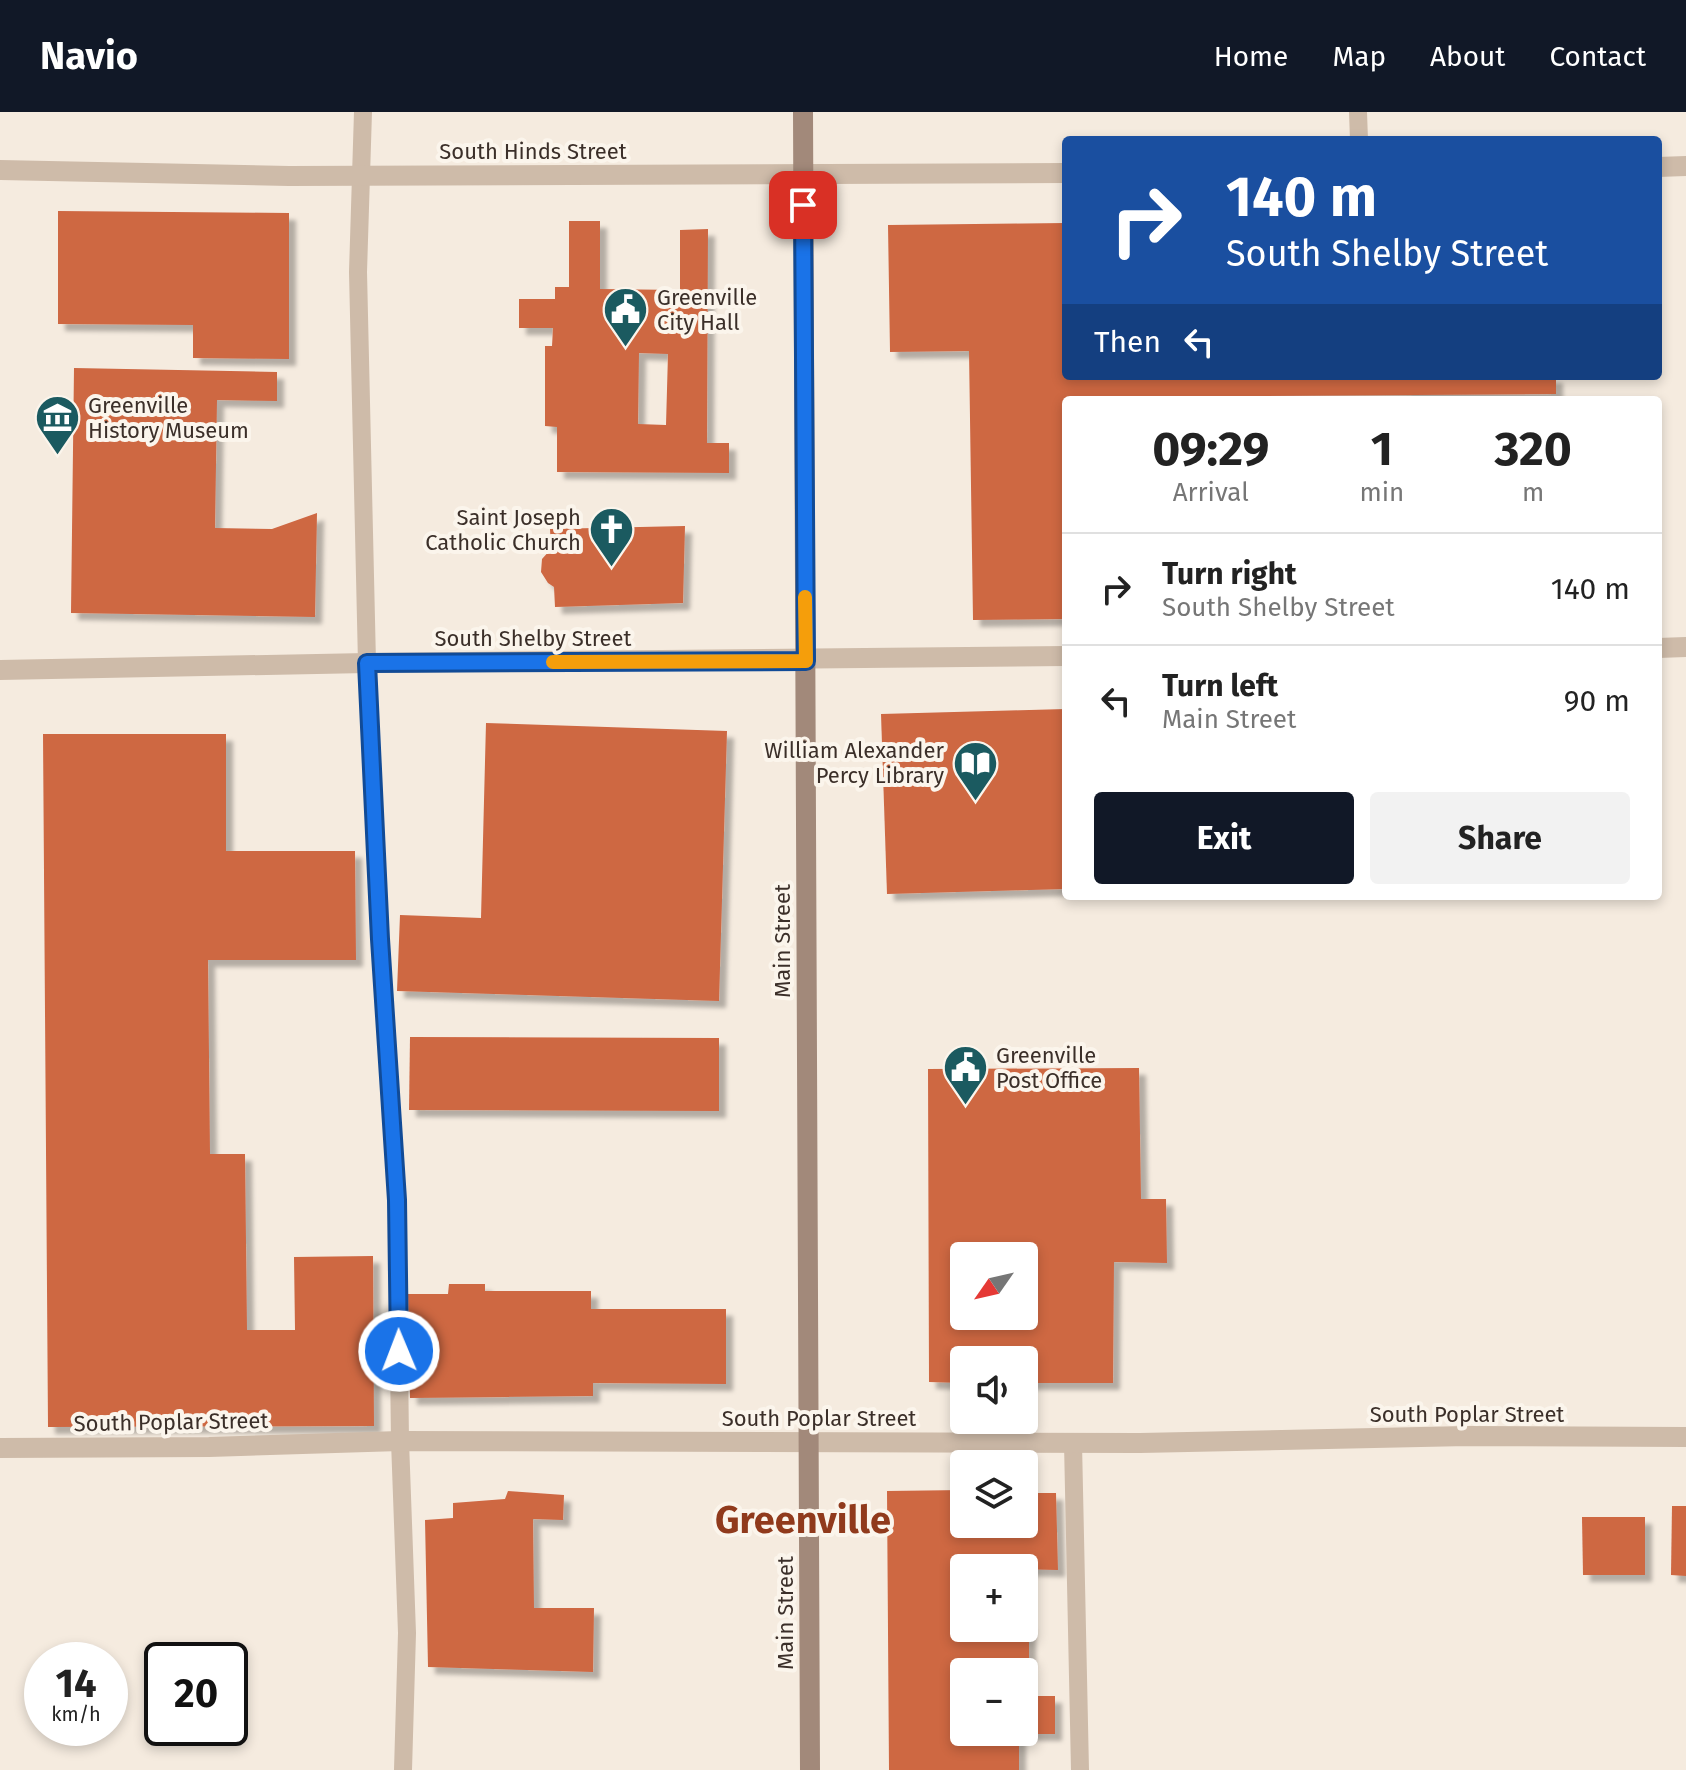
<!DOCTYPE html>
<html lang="en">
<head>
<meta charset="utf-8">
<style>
	body { margin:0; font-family:"Fira Sans",sans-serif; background:#f2f2f2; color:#222; height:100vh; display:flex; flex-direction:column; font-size:30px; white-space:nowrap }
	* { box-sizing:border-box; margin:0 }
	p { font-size:26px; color:#767676 }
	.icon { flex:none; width:44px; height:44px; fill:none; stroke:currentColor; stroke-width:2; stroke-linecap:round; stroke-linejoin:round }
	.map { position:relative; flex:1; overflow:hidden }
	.side { position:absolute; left:1062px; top:284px; width:600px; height:504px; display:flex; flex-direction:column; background:#fff; border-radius:8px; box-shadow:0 4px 12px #0003 }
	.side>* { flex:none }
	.guide { position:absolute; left:1062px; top:24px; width:600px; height:244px; border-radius:8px; box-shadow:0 4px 12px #0003; background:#1a4fa0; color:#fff; overflow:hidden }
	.needle { width:52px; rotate:236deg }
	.controls { position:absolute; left:950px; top:1130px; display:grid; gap:16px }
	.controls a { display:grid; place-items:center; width:88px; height:88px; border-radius:8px; background:#fff; box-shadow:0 4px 12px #0003; font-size:40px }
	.speed { position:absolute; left:24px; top:1530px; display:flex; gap:16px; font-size:40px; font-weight:700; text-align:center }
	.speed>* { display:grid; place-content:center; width:104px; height:104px; border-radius:50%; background:#fff; box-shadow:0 4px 12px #0003; line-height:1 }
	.speed small { font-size:20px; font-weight:400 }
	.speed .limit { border:4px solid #111; border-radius:12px; background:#fff; color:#111 }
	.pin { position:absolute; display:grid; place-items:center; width:68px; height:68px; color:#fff; margin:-34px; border-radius:16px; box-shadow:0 4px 12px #0006 }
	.me { position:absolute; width:88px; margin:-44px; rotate:359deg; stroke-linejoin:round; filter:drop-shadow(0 0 6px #0008) }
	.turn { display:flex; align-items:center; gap:28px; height:168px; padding:0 32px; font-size:36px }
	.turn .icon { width:104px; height:104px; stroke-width:2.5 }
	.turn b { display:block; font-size:56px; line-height:68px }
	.then { display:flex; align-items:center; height:76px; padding:0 32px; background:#0003; gap:16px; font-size:30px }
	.eta { display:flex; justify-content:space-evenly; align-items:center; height:136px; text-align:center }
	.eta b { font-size:48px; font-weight:700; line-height:56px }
	.button { display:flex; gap:16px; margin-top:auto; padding:16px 32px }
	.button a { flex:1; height:92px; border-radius:8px; background:#111827; color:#fff; font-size:32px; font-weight:700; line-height:92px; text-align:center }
	.button a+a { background:#f2f2f2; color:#222 }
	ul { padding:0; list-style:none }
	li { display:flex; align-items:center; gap:24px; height:112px; padding:0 32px; border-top:2px solid #e0e0e0 }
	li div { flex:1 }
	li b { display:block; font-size:30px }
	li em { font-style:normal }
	header { display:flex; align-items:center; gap:48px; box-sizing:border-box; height:112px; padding:0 40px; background:#111827; color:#fff }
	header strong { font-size:38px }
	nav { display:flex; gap:44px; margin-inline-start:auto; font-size:28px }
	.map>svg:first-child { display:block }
	.building { fill:#ce6743; fill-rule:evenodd; filter:url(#shadow) }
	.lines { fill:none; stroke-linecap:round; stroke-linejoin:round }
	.lane { stroke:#cebba9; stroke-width:18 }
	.street { stroke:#cebba9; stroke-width:20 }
	.secondary { stroke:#a2897a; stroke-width:20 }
	.route-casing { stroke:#114b97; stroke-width:20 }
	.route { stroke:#1a73e8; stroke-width:14 }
	.slow { stroke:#f59e0b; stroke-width:14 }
	.labels { text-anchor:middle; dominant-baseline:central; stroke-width:8; stroke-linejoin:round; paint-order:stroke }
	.street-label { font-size:22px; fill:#3b2f29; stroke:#fbf5ec }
	.poi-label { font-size:22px; fill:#3b2f29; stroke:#fbf5ec; text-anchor:start }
	.town-label { font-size:38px; font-weight:bold; fill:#903a1c; stroke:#fbf5ec }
</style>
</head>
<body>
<header>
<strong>Navio</strong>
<nav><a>Home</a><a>Map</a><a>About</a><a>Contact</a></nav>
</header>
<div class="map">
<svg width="1686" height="1658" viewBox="0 0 1686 1658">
	<defs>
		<filter id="shadow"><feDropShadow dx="7" dy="7" stdDeviation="2" flood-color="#0004"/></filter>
	</defs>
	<rect width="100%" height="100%" fill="#f5ebdf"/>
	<g class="building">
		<polygon points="58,99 289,101 289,247 193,246 193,213 58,212"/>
		<path d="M569 109H600V177L680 178V118L708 117 707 331H729V361L557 360V315L545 314V234H552L553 216H519V187H555V175H569ZM639 241 668 242 666 313 638 312Z"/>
		<polygon points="1066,111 1066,264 1556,264 1556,282 1263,284 1263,288 1066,288 1066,507 973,508 969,239 890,240 888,113"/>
		<polygon points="74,256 277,260 277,289 217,288 215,416 272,417 317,401 315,505 71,501"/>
		<polygon points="685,414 683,491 555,495 554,475 548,471 541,460 542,447 551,437 550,417"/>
		<polygon points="1066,597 1066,777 887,782 881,602"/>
		<polygon points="486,611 727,619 719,889 397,879 400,803 481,806"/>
		<polygon points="43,622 226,622 226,739 355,739 356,848 208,848 210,1042 245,1042 247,1218 295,1218 294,1145 373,1144 374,1314 48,1315"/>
		<polygon points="410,925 719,926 719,999 409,998"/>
		<path d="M1139 956 1141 1087H1166L1167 1151 1114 1150 1113 1271H1024V1248H964V1271L929 1270 928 957ZM964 1144H1024V1204H964Z"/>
		<polygon points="449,1172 485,1172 485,1179 591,1179 591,1197 726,1197 726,1272 593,1271 593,1284 410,1286 408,1182 448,1182"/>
		<polygon points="964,1378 964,1412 1002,1412 1002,1424 1006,1424 1006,1412 1024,1412 1024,1381 1056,1381 1058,1458 964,1456 964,1516 1024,1516 1024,1510 1029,1510 1029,1550 1018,1550 1018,1560 964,1560 964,1620 1019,1620 1019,1658 889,1658 887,1379"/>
		<polygon points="508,1379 564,1383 563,1408 533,1407 534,1496 594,1496 593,1560 428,1555 425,1408 453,1406 453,1391 505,1387"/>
		<polygon points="1672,1394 1686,1394 1686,1464 1671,1463"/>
		<polygon points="1582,1405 1645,1405 1645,1463 1583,1463"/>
		<rect x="1024" y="1584" width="31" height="38"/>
	</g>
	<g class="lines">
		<g class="lane">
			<polyline points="363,0 358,160 367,551 380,827 397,1088 400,1329 407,1521 403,1658"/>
			<polyline points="1358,0 1359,28"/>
			<polyline points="1073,1331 1080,1658"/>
		</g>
		<g class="street">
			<polyline points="1658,55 1686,54"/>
			<polyline points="0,58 289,64 1066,61"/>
			<polyline points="1658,536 1686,535"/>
			<polyline points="0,558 367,551 1066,544"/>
			<polyline points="0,1336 209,1335 400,1329 1140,1331 1467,1324 1686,1325"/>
		</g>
		<polyline class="secondary" points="803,0 810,1658"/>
	</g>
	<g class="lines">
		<defs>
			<polyline id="route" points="399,1239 397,1088 380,827 367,551 806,549 803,93"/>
		</defs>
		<use href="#route" class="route-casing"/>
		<use href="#route" class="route"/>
		<polyline class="slow" points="553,550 806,549 805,485"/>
	</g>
	<defs>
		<symbol id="civic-pin" viewBox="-11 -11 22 30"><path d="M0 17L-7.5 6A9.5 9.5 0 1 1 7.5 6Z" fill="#1b5a60" stroke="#fbf5ec"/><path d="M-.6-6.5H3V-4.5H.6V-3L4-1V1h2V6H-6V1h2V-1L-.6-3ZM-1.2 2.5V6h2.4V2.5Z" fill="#fff"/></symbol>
		<symbol id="museum-pin" viewBox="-11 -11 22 30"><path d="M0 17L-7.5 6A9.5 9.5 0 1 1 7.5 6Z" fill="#1b5a60" stroke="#fbf5ec"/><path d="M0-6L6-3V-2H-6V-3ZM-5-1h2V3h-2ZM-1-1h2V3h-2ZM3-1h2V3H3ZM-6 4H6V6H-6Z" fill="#fff"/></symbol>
		<symbol id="church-pin" viewBox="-11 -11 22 30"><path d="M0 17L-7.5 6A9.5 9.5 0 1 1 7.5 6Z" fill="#1b5a60" stroke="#fbf5ec"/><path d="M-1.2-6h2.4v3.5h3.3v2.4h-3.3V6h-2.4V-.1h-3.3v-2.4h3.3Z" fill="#fff"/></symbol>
		<symbol id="library-pin" viewBox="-11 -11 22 30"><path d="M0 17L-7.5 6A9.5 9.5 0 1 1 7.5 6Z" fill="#1b5a60" stroke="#fbf5ec"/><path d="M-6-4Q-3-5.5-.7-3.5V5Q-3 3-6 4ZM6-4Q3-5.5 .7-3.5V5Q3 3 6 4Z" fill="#fff"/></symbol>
	</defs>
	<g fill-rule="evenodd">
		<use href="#civic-pin" x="600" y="172" width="51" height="69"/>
		<use href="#museum-pin" x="32" y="280" width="51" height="69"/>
		<use href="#church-pin" x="586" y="392" width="51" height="69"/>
		<use href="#library-pin" x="950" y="626" width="51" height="69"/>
		<use href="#civic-pin" x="940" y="930" width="51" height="69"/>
	</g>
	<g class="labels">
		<g class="street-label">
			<text x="533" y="39">South Hinds Street</text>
			<text x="533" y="526">South Shelby Street</text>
			<text transform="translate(782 829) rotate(-90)">Main Street</text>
			<text x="1467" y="1302">South Poplar Street</text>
			<text x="819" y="1306">South Poplar Street</text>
			<text transform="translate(171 1310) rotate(-1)">South Poplar Street</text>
			<text transform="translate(785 1501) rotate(-90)">Main Street</text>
		</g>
		<g class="poi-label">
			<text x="657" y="185">Greenville<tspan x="657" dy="25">City Hall</tspan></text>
			<text x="88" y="293">Greenville<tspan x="88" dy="25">History Museum</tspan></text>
			<text x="581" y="405" text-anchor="end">Saint Joseph<tspan x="581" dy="25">Catholic Church</tspan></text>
			<text x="944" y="638" text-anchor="end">William Alexander<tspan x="944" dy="25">Percy Library</tspan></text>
			<text x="996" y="943">Greenville<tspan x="996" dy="25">Post Office</tspan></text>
		</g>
		<g class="town-label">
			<text x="803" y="1408">Greenville</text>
		</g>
	</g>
</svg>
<div class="controls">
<a><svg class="needle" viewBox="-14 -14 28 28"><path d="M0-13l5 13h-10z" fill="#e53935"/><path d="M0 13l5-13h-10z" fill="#767676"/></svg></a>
<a><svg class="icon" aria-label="sound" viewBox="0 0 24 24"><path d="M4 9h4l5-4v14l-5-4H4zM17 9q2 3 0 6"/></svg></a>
<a><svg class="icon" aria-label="layers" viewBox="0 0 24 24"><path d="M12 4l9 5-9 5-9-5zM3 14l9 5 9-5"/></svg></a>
<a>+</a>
<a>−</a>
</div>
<div class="speed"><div>14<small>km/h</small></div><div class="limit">20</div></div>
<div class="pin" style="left:803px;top:93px;background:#d93025"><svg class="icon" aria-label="arrive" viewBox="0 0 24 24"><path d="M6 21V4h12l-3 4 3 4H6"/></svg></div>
<svg class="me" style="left:399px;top:1239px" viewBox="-20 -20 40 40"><circle r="17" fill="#1a73e8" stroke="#fff" stroke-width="3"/><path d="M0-11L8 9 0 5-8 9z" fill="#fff"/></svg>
<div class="guide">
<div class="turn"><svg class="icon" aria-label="right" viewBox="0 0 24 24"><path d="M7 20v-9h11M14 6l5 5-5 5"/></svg><div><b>140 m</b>South Shelby Street</div></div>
<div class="then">Then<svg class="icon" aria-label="left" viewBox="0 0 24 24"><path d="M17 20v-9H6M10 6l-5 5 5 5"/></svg></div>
</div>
<section class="side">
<div class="eta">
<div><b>09:29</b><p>Arrival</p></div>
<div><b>1</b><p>min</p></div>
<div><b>320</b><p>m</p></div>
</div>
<ul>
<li><svg class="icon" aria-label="right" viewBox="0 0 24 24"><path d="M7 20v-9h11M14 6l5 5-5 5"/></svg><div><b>Turn right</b><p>South Shelby Street</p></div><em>140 m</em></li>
<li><svg class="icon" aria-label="left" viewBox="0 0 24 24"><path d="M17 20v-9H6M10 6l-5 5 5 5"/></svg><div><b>Turn left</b><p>Main Street</p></div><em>90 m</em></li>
</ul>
<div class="button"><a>Exit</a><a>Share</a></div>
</section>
</div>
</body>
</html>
